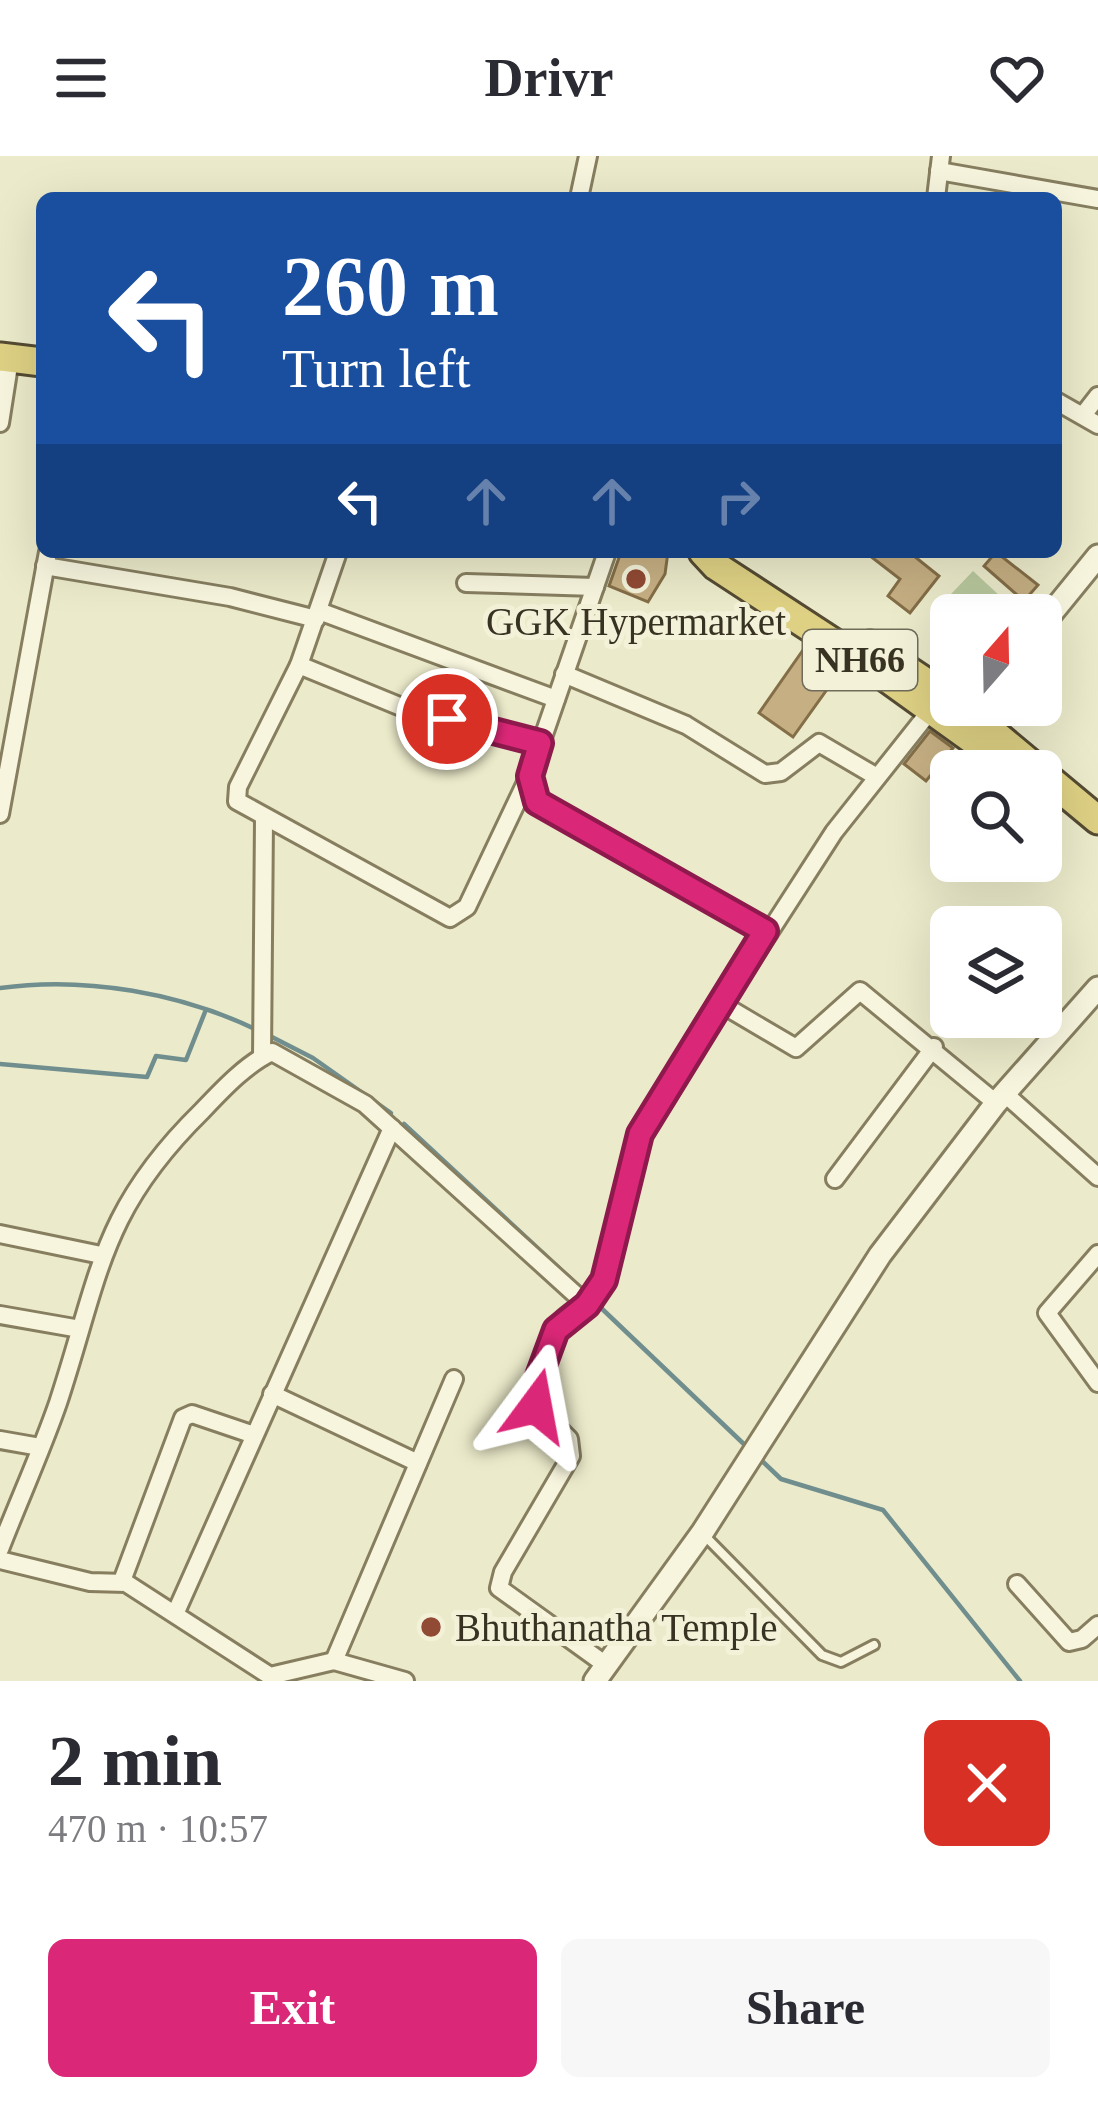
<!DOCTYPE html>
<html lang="en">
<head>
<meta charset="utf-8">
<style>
	body { margin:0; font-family:"Times New Roman",serif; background:#f7f7f7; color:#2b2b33; height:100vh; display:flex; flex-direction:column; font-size:45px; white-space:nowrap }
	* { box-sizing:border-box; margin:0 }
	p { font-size:39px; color:#7c7c81 }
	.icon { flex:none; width:66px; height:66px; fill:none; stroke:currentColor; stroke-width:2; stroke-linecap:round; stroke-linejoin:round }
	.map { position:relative; height:1525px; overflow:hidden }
	.drawer { display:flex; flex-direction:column; background:#fff; flex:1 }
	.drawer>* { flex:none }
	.guide { position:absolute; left:36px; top:36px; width:1026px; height:366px; border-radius:18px; box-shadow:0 12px 48px #0002; background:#1a4fa0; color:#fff; overflow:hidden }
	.needle { width:78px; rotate:20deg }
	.controls { position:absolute; left:930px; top:438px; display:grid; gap:24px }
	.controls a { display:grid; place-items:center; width:132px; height:132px; border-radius:18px; background:#fff; box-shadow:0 12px 48px #0002; font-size:60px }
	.pin { position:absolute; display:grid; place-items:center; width:102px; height:102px; color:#fff; margin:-51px; border:6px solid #fff; border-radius:50%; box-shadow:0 3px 12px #0007 }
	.me { position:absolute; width:132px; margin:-66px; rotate:13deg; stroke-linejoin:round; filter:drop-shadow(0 0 9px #0008) }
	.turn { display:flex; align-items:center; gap:42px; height:252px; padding:0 48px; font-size:54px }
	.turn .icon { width:156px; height:156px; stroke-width:2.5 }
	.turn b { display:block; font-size:84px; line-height:102px }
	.lanes { display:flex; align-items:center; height:114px; padding:0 48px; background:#0003; justify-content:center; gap:60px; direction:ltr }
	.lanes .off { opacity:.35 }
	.round { display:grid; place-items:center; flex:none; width:126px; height:126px; border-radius:18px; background:#f7f7f7 }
	.head { display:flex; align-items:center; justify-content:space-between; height:204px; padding:0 48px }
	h1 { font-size:72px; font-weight:700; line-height:90px }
	.primary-button { display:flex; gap:24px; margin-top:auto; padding:24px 48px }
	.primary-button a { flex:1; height:138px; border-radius:18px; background:#db2777; color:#fff; font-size:48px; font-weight:700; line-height:138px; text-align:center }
	.primary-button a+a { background:#f7f7f7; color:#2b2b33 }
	header { display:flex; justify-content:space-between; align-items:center; height:156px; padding:0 48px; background:#fff; font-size:54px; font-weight:700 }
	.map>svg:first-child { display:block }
	.green { fill:#bac99e }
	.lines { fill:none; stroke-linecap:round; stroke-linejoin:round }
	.stream { stroke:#718e8e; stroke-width:4.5 }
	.building { fill:#c6af83; stroke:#846e47; stroke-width:3 }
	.service-casing { stroke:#877e60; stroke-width:14 }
	.minor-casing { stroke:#877e60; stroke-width:22 }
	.tertiary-casing { stroke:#877e60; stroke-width:27 }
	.trunk-casing { stroke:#554b33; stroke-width:33 }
	.service { stroke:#f7f5dd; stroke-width:8 }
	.minor { stroke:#f7f5dd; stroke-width:16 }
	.tertiary { stroke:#f7f5dd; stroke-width:21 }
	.trunk { stroke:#ded184; stroke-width:27 }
	.route-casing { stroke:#8e194d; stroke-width:30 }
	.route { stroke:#db2777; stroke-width:21 }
	.poi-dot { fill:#914a34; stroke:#f3f2d9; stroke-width:4.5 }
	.labels { text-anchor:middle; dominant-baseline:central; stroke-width:10; stroke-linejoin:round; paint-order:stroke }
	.shield { fill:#f3f2d9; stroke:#706c59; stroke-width:3 }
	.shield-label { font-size:36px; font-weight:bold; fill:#383222 }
	.poi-label { font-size:39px; fill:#383222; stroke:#f3f2d9 }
</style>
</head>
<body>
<header><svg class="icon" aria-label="menu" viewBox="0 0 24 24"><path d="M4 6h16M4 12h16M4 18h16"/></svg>Drivr<svg class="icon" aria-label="heart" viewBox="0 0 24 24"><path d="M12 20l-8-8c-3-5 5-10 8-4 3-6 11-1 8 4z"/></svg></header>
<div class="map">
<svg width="1098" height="1525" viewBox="0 0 1098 1525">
	<rect width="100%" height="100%" fill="#ebeaca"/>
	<polygon class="green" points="973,415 1014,453 1009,459 951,459 951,475 932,458"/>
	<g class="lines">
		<g class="stream">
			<path d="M0 832C85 820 182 837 259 875"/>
			<polyline points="270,880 313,902 391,957"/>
			<polyline points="0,908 147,921 156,900 186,904 205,856"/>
			<polyline points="404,968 585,1136"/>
			<polyline points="598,1149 748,1292"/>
			<polyline points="761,1304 781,1323 883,1354 1020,1525"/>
		</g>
	</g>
	<g class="building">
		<polygon points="621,396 668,396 665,418 648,446 609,430"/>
		<polygon points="865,396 909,396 939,420 910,457 888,440 900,423"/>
		<polygon points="996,396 1038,429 1024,445 984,410"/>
		<polygon points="803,494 838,518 793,581 759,557"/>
		<polygon points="930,575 953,592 926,625 904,608"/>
	</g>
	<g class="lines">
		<defs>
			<polyline id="service" points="704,1379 822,1499 841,1506 874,1489"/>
			<g id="minor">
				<polyline points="939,15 1098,43"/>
				<polyline points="579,42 588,0"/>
				<polyline points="936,42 941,0"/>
				<polyline points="1056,245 1098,269"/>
				<polyline points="1084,258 1098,240"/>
				<polyline points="0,267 10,203"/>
				<polyline points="338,396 299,509 238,631 237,645 450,762 467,751 531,616"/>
				<polyline points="607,396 531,616 531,634 541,649 765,775"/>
				<polyline points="45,410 230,441 316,463"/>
				<polyline points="466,427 595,431"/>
				<polyline points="319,455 556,543"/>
				<polyline points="299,509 399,550 540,587"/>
				<polyline points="564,518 686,569 765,618 781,616 819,587 877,621"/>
				<polyline points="0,658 48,396"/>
				<polyline points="723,849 796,892 860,835 996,947"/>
				<polyline points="262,901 264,663"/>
				<polyline points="1004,937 1098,1021"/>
				<polyline points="835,1023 934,891"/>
				<polyline points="0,1078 101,1099"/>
				<polyline points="1098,1098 1047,1157 1098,1227"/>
				<polyline points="0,1159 80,1173"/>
				<polyline points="272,1238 418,1307"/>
				<polyline points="0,1284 40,1291"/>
				<path d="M0 1393C19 1344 41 1296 58 1247 100 1120 100 1055 202 955 222 934 246 908 272 896L365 948 587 1149"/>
				<polyline points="0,1404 90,1426 126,1427 270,1520 334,1505 405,1525"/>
				<polyline points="122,1425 183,1262 192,1258 254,1279"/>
				<polyline points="1017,1428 1069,1486 1082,1483 1098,1469"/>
				<polyline points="176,1456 392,972"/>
				<polyline points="334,1505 454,1223"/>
				<path d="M606 1509 499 1432 503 1416 571 1300 569 1283 536 1250C533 1226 546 1179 564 1162 579 1148 595 1146 604 1124 625 1075 618 1018 644 970L834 676 934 550"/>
			</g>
			<g id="tertiary">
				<polyline points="1041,470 1098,400"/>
				<polyline points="595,1525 702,1377 880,1099 996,947 1098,832"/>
			</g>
			<g id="trunk">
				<polyline points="0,201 42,206"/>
				<polyline points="703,396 716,410 880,517 1016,615"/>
				<polyline points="870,489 951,543"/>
				<polyline points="960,549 1098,664"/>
			</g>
		</defs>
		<use href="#service" class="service-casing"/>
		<use href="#minor" class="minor-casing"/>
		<use href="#tertiary" class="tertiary-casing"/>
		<use href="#trunk" class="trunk-casing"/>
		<use href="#service" class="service"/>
		<use href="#minor" class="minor"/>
		<use href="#tertiary" class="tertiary"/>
		<use href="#trunk" class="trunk"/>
	</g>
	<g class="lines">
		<defs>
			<polyline id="route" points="447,563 540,587 530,620 537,646 765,775 640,978 604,1124 587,1149 556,1174 539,1220 536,1250"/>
		</defs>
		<use href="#route" class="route-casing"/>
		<use href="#route" class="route"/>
	</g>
	<g class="poi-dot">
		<circle cx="636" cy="423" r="12"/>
		<circle cx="431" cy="1471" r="12"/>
	</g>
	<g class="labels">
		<rect class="shield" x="803" y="474" width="114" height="60" rx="9"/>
		<g class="shield-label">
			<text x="860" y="504">NH66</text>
		</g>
		<g class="poi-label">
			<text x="636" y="465">GGK Hypermarket</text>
			<text x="455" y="1471" text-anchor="start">Bhuthanatha Temple</text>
		</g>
	</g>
</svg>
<div class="controls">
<a><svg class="needle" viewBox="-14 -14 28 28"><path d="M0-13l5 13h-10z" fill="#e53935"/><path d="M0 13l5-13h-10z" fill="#7c7c81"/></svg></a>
<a><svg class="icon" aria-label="search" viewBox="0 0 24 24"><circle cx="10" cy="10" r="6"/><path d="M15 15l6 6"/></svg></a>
<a><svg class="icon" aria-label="layers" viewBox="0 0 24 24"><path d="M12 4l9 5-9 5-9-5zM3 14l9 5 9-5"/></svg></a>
</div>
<div class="pin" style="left:447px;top:563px;background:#d93025"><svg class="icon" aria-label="arrive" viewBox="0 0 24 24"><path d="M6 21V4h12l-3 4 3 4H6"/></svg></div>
<svg class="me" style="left:536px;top:1250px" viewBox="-20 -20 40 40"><path d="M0-17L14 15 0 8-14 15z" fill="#db2777" stroke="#fff" stroke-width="4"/></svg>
<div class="guide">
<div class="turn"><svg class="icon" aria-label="left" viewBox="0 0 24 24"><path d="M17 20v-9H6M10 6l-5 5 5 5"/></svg><div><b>260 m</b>Turn left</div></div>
<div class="lanes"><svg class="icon" aria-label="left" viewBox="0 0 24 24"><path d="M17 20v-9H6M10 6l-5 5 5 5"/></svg><svg class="icon off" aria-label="ahead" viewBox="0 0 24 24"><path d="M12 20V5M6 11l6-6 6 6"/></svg><svg class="icon off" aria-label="ahead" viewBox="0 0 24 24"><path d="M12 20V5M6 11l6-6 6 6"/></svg><svg class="icon off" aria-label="right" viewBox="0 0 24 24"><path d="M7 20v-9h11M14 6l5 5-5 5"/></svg></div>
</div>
</div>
<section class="drawer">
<div class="head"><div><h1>2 min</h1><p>470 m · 10:57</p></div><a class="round" style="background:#d93025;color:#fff"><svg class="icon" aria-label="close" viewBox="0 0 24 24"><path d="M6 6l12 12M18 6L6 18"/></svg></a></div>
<div class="primary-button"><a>Exit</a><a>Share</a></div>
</section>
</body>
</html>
